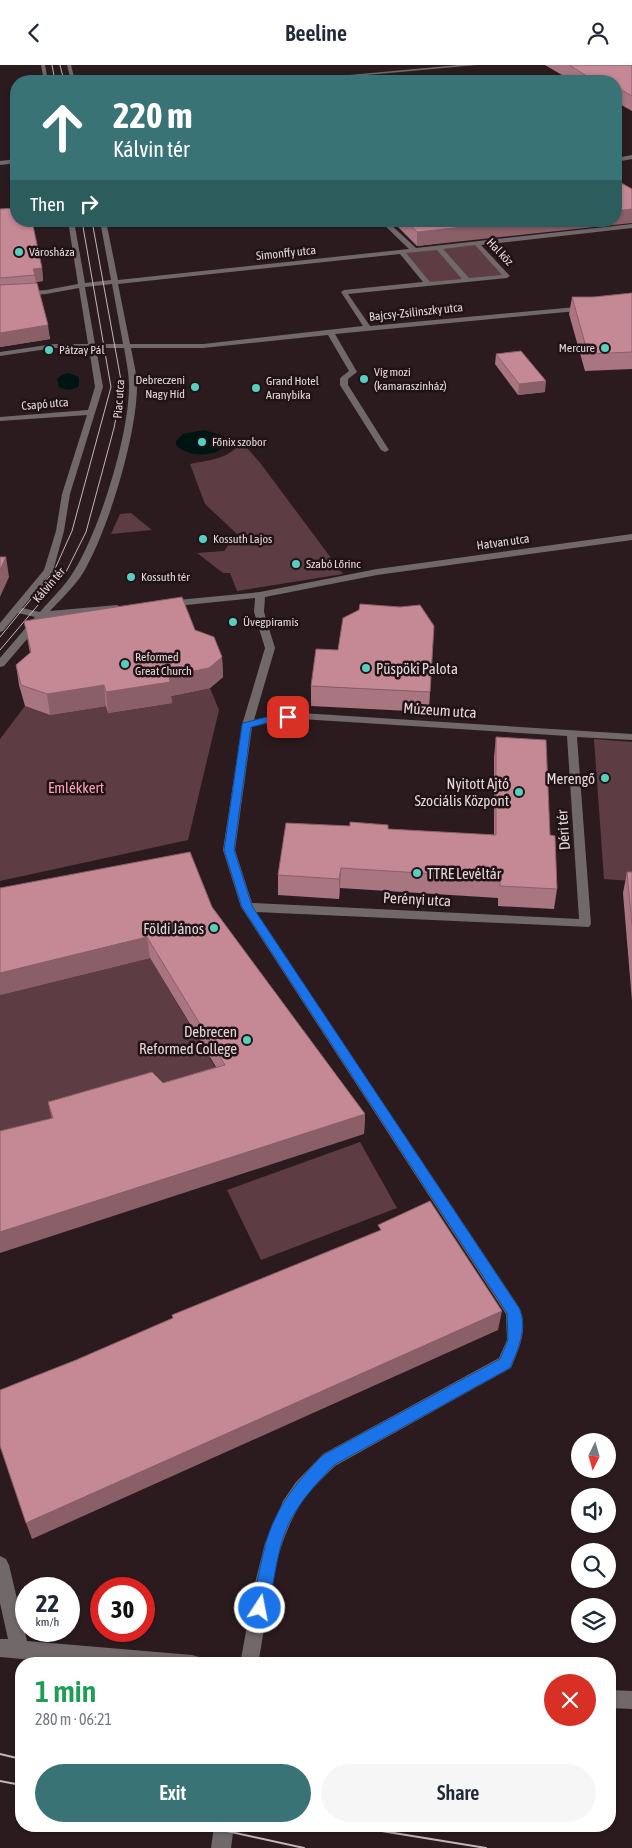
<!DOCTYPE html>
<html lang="en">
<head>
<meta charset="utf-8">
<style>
	body { margin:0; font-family:"Asap Condensed",sans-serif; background:#f6f6f7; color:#1f2937; height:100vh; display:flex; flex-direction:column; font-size:19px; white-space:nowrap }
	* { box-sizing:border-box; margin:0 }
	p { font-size:16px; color:#747a83 }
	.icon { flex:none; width:28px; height:28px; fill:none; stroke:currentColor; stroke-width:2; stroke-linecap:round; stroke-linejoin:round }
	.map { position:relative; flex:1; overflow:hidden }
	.details { position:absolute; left:15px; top:1592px; width:601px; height:175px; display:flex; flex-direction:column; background:#fff; border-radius:20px; box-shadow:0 1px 4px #0004 }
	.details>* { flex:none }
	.banner { position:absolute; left:10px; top:10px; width:612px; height:152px; border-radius:20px; box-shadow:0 1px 4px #0004; background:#397375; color:#fff; overflow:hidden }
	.needle { width:32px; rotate:185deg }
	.controls { position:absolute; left:571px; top:1368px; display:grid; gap:10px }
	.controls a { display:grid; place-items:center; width:45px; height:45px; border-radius:50%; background:#fff; box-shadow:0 1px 4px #0004; font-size:25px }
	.speed { position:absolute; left:15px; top:1512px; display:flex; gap:10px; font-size:25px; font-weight:700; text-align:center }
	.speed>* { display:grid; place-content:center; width:65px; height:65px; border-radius:50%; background:#fff; box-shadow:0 1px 4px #0004; line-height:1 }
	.speed small { font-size:12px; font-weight:400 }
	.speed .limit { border:8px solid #d22; background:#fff; color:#111 }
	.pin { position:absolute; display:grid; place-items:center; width:42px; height:42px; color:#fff; margin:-21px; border-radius:10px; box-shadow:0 2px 8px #0006 }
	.me { position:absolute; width:55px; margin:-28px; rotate:11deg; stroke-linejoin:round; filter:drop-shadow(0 0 4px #0008) }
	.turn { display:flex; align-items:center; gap:18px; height:105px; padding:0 20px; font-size:22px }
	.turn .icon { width:65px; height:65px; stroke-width:2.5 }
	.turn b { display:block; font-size:35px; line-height:42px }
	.then { display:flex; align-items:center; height:48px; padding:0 20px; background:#0003; gap:10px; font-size:19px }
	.round { display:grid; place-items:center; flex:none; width:52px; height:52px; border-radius:26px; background:#f6f6f7 }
	.headline { display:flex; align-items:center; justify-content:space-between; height:85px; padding:0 20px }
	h1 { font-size:30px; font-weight:600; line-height:38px; color:#1e9e55 }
	.cta { display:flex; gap:10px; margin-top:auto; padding:10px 20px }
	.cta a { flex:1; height:58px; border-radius:30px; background:#397375; color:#fff; font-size:20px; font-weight:600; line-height:58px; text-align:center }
	.cta a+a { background:#f6f6f7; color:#1f2937 }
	header { display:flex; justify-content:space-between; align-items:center; height:65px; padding:0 20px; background:#fff; font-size:22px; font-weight:600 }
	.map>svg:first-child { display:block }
	.green { fill:#5d3c43 }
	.water { fill:#001512 }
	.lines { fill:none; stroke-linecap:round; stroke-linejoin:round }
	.minor { fill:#71686a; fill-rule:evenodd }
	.tram-far1 { stroke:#c2b6b8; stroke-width:1 }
	.tram { stroke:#c2b6b8; stroke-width:2 }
	.wall { fill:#a97580 }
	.shaded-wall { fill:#8a5f68 }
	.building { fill:#c58895; stroke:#8a5f68 }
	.route { fill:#1a73e8; stroke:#114b97 }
	.poi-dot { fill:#58cec0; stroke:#211215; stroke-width:2 }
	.labels { text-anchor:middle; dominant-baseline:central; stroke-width:5; stroke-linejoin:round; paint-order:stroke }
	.far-poi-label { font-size:12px; fill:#e2d7d9; stroke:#211215; text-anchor:start }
	.far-street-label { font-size:12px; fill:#e2d7d9; stroke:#211215 }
	.poi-label { font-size:15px; fill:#e2d7d9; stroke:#211215; text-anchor:end }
	.street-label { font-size:15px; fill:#e2d7d9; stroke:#211215 }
	.park-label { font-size:15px; fill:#f8a1b4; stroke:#211215 }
</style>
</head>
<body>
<header><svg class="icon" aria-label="back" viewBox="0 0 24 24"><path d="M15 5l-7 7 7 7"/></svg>Beeline<svg class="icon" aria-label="person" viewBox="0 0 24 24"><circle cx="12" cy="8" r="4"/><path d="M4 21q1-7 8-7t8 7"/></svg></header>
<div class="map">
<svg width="632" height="1783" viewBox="0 0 632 1783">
	<rect width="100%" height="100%" fill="#2b1b1e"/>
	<g class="green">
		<polygon points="476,178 507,211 428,219 401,186"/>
		<path d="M241 376 261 399 343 509 237 526 230 508H223L197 488 224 486 237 469 205 439 190 399C209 395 231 394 241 376Z"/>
		<polygon points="131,448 152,465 111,469 120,449"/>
		<polygon points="210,623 219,645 188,775 0,816 0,674 25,641 50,650"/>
		<polygon points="594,674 632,677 632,816 604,814"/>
		<polygon points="150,893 226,1020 0,1088 0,930"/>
		<polygon points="360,1077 397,1143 261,1195 227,1125"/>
	</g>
	<g class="water">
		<path d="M68 308 79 312V321C72 326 66 325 59 322L57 314 62 310Z"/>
		<path d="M204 365 224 371 227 378C219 393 187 393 176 380V376L183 369Z"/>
	</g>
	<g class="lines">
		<g class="minor">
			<polygon points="41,0 45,0 48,16 44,16"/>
			<polygon points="67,0 71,0 75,16 71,16"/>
			<polygon points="458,0 477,0 301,16 284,16"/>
			<polygon points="632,90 632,94 616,97 616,93"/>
			<polygon points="16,94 16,98 0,100 0,96"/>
			<path d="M68 156H74L85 218 111 215 100 156H106L118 215 409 184 380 156H387L416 183 632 159V163L481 180 509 210 510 211 507 213 348 229 370 261 587 241 590 243 587 245 335 269 357 307 348 314V320L389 385 385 387 381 385 340 320V313L349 306 328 270 203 283H131C133 295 137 309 137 321 137 370 108 466 83 508 74 522 61 534 50 546L117 540 122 543 117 546 45 553 4 601 0 602V593L35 552 18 548 3 566 0 567V558L44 505 56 466 62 429 87 350 0 356V352L88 345 95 322 89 283H54L0 291V287L54 279H88L79 223 46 229 0 232V228L46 225 78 219ZM475 180 502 210 469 213 443 184ZM437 185 462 214 430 217 406 188ZM400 189 423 217 344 225 341 227 363 261 203 279H130L118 219ZM112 219 123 279H95L85 222ZM96 283H124C126 295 129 308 129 321 129 370 100 464 74 506 65 521 51 534 40 547L22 543 53 506 64 466 70 429 103 322Z"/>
			<path d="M632 469V475L377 510 265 532 264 547 275 583 254 655 275 650 301 648 632 669V675L577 672 591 859 589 862 256 847 519 1242C529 1263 519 1284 511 1303L335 1401C321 1415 305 1429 296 1447 271 1492 268 1549 258 1599H240L255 1518 265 1478 283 1436 296 1417 323 1389 499 1293 507 1275 506 1249 241 842 223 785 242 660 265 583 254 547 255 533 167 542 162 539 167 536 260 527 377 504ZM301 654 567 671 579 854 252 838 235 785 252 662 275 656Z"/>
			<polygon points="0,1491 6,1494 9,1500 27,1576 192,1590 199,1592 201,1599 78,1599 0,1592 0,1574 8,1574 0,1538"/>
			<polygon points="610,1625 632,1626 632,1644 610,1643"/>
			<polygon points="214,1761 234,1761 231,1783 211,1783"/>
		</g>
		<g class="tram-far1">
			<polyline points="52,0 55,16"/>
			<polyline points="60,0 64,16"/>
			<polyline points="0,572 54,506 72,466 111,322 82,156"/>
			<polyline points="0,585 66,507 86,467 114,363 122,321 92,156"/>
		</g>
		<g class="tram">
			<polyline points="0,1689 21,1694"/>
			<polyline points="0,1716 21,1720"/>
			<polyline points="204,1761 304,1783"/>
			<polyline points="351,1761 486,1783"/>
		</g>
	</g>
	<g class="wall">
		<polygon points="545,0 632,0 632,46 616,37 616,16 572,16"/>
		<polygon points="0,144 42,203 43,216 36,217 50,274 0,282"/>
		<polygon points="392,156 616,156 417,181"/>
		<polygon points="632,228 632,304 585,306 569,249 572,232 594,232"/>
		<polygon points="496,289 545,327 518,330 495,299"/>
		<polygon points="24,556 195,565 222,592 223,612 210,623 171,631 172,638 108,648 106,641 50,650 25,641 19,620 16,600 30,588"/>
		<polygon points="311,621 430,627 429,647 311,641"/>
		<polygon points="496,672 550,770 557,824 554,844 498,841 498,833 340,823 339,834 278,830 278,810 350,761 388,764 494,770 494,692"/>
		<polygon points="627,807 632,807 632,936 623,828"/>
		<polygon points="212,842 365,1049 364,1069 52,1054 48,1037 163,1018 216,1002 150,893 0,930"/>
	</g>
	<g class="shaded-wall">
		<polygon points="601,12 600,16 590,16 590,13"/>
		<polygon points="632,144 632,158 417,181 417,167 518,156 616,156 616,146"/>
		<polygon points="42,203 43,216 36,217 33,204"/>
		<polygon points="48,260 50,274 0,282 0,268"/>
		<polygon points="546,316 545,327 518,330 519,319"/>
		<polygon points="6,492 9,512 0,532 0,505"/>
		<polygon points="222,592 223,612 210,623 171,631 172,638 108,648 106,627 169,611"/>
		<polygon points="104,620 106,641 50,650 47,629"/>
		<polygon points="341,803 340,823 339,834 339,814"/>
		<polygon points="147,872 150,893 0,930 0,908"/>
		<polygon points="365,1049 364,1069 0,1188 0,1167"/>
		<polygon points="502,1246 498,1265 32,1474 26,1458"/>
	</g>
	<g class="building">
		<polygon points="569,0 632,0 632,31 616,22 616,16 607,16 601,12 590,13"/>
		<polygon points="616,115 632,124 632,144 616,146"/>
		<polygon points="16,143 16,156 32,156 42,203 33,204 35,210 0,213 0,144"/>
		<polygon points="407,156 518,156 417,167"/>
		<polygon points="37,218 48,260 0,268 0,220"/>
		<polygon points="632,228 632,287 588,289 572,232 594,232"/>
		<polygon points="521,286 546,316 519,319 496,289"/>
		<polygon points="0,492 6,492 0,505"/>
		<polygon points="182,532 195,565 214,572 222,592 209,603 169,611 170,617 106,627 104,620 47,629 21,620 16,600 31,587 24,556"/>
		<polygon points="360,539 400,542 420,540 434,561 430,627 311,621 316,584 338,585 343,553 359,545"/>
		<polygon points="496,672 546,675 550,770 555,771 557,824 500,821 500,813 341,803 339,814 278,810 286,758 350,761 350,757 388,760 388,764 496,770"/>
		<polygon points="190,787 212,842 365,1049 0,1167 0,1066 53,1053 48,1037 152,1007 163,1018 225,1000 147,872 0,908 0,823"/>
		<polygon points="627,807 632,807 632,860"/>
		<polygon points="430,1136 502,1246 26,1458 0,1381 0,1325 76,1295 173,1253 172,1250 381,1165 378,1160"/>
	</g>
	<path class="route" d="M288 649 293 652 292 654 275 656 251 662 234 785 252 841 519 1243C528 1262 518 1285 510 1303L334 1400C314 1421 294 1442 284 1470 276 1493 274 1519 268 1543L266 1549 260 1551 254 1549 252 1543C257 1519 261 1492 269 1468 280 1437 300 1413 323 1390L500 1294 508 1275 507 1248 242 842 224 785 242 660 243 658 275 650Z"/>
	<g class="poi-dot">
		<circle cx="19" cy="187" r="5"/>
		<circle cx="605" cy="283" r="5"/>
		<circle cx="49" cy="285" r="5"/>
		<circle cx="364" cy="314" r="5"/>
		<circle cx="195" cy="322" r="5"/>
		<circle cx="256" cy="323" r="5"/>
		<circle cx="202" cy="377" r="5"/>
		<circle cx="203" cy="474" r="5"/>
		<circle cx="296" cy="499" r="5"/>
		<circle cx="131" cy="512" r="5"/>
		<circle cx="233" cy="557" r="5"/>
		<circle cx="125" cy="599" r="5"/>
		<circle cx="366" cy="603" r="5"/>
		<circle cx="605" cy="713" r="5"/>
		<circle cx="519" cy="727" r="5"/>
		<circle cx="417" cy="808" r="5"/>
		<circle cx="214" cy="863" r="5"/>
		<circle cx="247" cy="975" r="5"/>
	</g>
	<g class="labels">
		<g class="far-poi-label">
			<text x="29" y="187">Városháza</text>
			<text x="595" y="283" text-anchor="end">Mercure</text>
			<text x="59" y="285">Pátzay Pál</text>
			<text x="374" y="307">Víg mozi<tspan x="374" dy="14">(kamaraszínház)</tspan></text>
			<text x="185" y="315" text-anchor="end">Debreczeni<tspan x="185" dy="14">Nagy Híd</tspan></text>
			<text x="266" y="316">Grand Hotel<tspan x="266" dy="14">Aranybika</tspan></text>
			<text x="212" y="377">Főnix szobor</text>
			<text x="213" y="474">Kossuth Lajos</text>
			<text x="306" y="499">Szabó Lőrinc</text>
			<text x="141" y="512">Kossuth tér</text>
			<text x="243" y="557">Üvegpiramis</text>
			<text x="135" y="592">Reformed<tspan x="135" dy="14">Great Church</tspan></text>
		</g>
		<g class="far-street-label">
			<text transform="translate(500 187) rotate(47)">Hal köz</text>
			<text transform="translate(286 188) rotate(-6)">Simonffy utca</text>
			<text transform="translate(416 247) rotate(-6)">Bajcsy-Zsilinszky utca</text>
			<text transform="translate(119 334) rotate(-86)">Piac utca</text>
			<text transform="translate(45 339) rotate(-5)">Csapó utca</text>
			<text transform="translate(503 477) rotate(-8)">Hatvan utca</text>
			<text transform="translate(49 520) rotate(-49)">Kálvin tér</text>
		</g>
		<g class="poi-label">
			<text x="376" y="603" text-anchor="start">Püspöki Palota</text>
			<text x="595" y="713">Merengő</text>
			<text x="509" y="718">Nyitott Ajtó<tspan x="509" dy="17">Szociális Központ</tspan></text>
			<text x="427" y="808" text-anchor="start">TTRE Levéltár</text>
			<text x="204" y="863">Földi János</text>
			<text x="237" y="966">Debrecen<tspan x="237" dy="17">Reformed College</tspan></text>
		</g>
		<g class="street-label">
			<text transform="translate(440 645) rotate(4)">Múzeum utca</text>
			<text transform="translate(563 765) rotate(-94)">Déri tér</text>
			<text transform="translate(417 834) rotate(3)">Perényi utca</text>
		</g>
		<g class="park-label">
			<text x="76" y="722">Emlékkert</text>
		</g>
	</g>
</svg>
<div class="controls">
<a><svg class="needle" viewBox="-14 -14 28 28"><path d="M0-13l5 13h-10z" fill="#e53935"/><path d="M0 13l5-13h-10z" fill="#747a83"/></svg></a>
<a><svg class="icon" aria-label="sound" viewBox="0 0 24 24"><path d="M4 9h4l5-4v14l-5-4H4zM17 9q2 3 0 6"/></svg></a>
<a><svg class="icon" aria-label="search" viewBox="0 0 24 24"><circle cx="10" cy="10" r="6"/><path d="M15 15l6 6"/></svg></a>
<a><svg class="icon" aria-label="layers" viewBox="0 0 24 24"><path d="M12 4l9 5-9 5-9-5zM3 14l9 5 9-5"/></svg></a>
</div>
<div class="speed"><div>22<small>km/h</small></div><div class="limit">30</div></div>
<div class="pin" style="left:288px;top:652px;background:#d93025"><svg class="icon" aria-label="arrive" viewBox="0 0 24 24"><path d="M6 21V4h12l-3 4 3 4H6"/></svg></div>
<svg class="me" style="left:260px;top:1543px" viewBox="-20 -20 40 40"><circle r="17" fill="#1a73e8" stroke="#fff" stroke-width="3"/><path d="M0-11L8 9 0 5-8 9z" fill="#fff"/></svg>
<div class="banner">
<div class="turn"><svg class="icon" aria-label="ahead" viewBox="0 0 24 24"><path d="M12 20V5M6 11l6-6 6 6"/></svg><div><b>220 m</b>Kálvin tér</div></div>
<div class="then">Then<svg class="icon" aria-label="right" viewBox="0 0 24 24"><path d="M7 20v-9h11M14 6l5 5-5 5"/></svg></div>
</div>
<section class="details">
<div class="headline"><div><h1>1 min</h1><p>280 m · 06:21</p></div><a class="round" style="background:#d93025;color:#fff"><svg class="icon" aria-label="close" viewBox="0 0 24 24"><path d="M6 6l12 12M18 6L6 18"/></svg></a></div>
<div class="cta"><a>Exit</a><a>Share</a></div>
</section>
</div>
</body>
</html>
